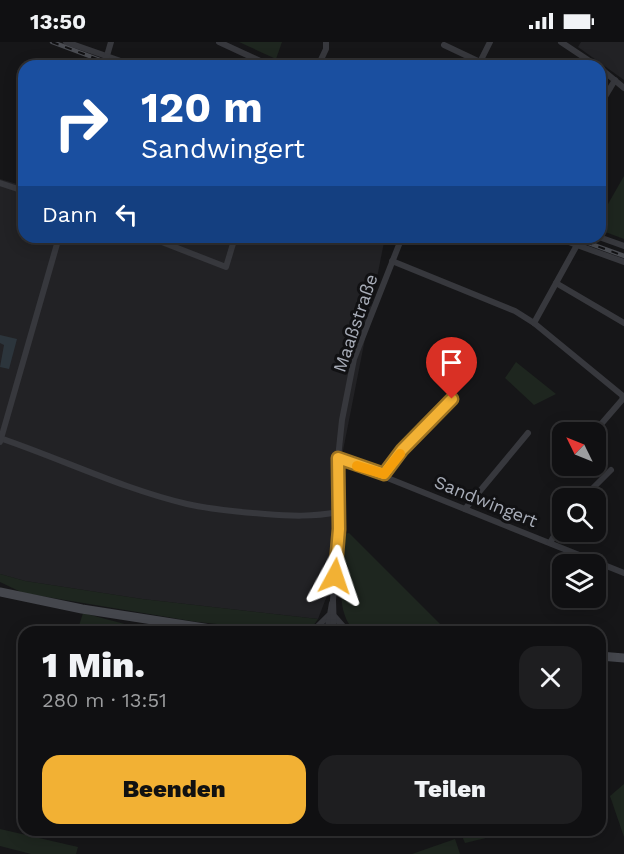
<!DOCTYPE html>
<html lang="de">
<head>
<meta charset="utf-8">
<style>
	body { margin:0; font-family:"Work Sans",sans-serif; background:#1e1e20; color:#f1f3f6; height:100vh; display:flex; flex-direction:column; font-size:22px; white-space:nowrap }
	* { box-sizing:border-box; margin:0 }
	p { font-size:20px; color:#9c9d9f }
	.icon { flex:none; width:33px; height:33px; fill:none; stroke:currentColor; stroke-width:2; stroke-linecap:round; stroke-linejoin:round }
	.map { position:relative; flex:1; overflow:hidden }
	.sheet { position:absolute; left:18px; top:584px; width:588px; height:210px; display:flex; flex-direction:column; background:#101012; border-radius:18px; box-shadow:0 3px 15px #0003,0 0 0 2px #303032 }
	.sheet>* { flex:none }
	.banner { position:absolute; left:18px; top:18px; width:588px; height:183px; border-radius:18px; box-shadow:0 3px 15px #0003,0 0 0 2px #303032; background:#1a4fa0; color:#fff; overflow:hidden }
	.needle { width:39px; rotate:313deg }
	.tools { position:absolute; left:552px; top:380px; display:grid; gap:12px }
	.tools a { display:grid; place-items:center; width:54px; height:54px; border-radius:12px; background:#101012; box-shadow:0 3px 15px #0003,0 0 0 2px #303032; font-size:30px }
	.pin { position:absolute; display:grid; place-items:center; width:51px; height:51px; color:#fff; margin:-62px -26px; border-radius:50% 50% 50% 0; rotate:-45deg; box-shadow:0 0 6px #0007 }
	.pin .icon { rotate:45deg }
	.me { position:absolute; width:66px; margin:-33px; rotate:5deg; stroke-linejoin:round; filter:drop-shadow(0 0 4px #0008) }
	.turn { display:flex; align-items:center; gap:21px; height:126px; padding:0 24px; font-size:27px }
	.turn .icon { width:78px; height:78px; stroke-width:2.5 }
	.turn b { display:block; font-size:42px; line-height:51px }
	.then { display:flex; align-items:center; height:57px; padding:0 24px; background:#0003; gap:12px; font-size:22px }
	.round { display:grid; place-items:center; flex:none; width:63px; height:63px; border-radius:18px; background:#1e1e20 }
	.overview { display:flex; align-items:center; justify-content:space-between; height:102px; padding:0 24px }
	h1 { font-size:36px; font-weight:800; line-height:45px }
	.button { display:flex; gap:12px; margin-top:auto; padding:12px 24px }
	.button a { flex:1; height:69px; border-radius:18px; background:#f2b134; color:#111; font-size:24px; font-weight:800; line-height:69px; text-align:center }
	.button a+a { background:#1e1e20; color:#f1f3f6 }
	.status { display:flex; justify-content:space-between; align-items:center; height:42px; padding:0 30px; background:#101012; direction:ltr }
	.status svg { height:16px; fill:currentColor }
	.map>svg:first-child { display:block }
	.built { fill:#222225 }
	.green { fill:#1e261f }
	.water { fill:#2c353c }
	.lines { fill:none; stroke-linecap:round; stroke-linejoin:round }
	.street { stroke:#37383d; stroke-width:6 }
	.secondary { stroke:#45474d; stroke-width:9 }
	.rail-casing { stroke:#4a4c52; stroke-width:4.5 }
	.rail { stroke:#111113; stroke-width:2; stroke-dasharray:7; stroke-linecap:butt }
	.route-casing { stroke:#9d7322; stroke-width:15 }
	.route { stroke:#f2b134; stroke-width:10 }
	.slow { stroke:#f59e0b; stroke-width:10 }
	.labels { text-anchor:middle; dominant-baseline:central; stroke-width:6; stroke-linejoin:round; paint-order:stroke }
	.street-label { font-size:18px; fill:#a8adb8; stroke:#111113 }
</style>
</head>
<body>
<div class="status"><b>13:50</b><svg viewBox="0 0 49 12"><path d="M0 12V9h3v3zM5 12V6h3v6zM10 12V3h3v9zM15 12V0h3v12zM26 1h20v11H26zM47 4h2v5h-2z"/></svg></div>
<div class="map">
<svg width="624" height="812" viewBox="0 0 624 812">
	<rect width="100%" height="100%" fill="#161618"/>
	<g class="built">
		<polygon points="581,0 624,0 624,38 578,5"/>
		<polygon points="0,137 24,144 24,195 385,195 341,419 342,480 328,551 318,577 142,557 25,539 0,532"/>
	</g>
	<g class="green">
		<polygon points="239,0 282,0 276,17"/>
		<polygon points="624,134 624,197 600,188 600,176"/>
		<polygon points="516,320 556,352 534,363 505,336"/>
		<path d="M349 491 440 582 435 587 429 588 357 585 349 582C335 561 343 516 344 492Z"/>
		<polygon points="0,532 25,539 142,557 318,577 313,584 305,589 284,589 197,580 23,551 0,540"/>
		<polygon points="83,571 136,585 135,589 77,590"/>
		<polygon points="624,742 624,795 610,754"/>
		<polygon points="0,787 78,805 76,812 31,812 0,804"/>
		<polygon points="489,788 520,788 465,801 462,794"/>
		<polygon points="455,797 460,812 412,812"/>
	</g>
	<polygon class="water" points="0,293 17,297 9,327 0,325 4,303 0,301"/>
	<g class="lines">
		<g class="street">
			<polyline points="66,0 135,24"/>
			<polyline points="219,0 271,24"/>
			<polyline points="561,0 597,24"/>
			<polyline points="444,3 480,20"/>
			<polyline points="104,24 111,0"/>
			<polyline points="318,24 326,7 326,0"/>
			<polyline points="478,24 490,0"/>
			<polyline points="600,26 624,46"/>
			<polyline points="600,63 615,38"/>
			<polyline points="0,141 24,149"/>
			<polyline points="149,195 226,225 235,195"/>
			<polyline points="555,195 624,220"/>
			<polyline points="599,195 624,204"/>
			<polyline points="392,219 515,269 534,281 623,354"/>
			<polyline points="556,241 624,281"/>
			<polyline points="534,281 577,203"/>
			<polyline points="596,388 622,358 623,354"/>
			<path d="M0 396C62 417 123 447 187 462 213 468 239 470 265 472 290 474 313 475 338 470"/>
			<polyline points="0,400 59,195"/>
			<path d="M338 416C352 422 379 429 390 437L624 531"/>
			<polyline points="384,432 402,408 452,357"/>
			<polyline points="583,456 611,428"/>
			<polyline points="465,467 528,391"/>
			<polyline points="550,501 562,480"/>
			<polyline points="335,575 348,590"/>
			<polyline points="312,590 328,574"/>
			<polyline points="327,590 332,561"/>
			<polyline points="334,590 333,558 339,487 338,416 342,378 354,317 402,195"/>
		</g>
		<g class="secondary">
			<polyline points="0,550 82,567 230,590"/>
			<polyline points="600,614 624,616"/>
		</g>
		<defs>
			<g id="rail">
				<polyline points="52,0 116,24"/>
				<polyline points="572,195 624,214"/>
			</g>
		</defs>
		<use href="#rail" class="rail-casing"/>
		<use href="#rail" class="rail"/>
	</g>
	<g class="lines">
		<defs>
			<polyline id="route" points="335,534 339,487 338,416 384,432 402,408 452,357"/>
		</defs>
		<use href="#route" class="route-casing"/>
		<use href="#route" class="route"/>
		<polyline class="slow" points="357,424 384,432 400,412"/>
	</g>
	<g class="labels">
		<g class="street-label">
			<text transform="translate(355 281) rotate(-71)">Maaßstraße</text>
			<text transform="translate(486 459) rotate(22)">Sandwingert</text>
		</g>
	</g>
</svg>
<div class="tools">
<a><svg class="needle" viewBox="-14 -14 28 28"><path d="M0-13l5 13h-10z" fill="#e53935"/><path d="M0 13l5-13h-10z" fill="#9c9d9f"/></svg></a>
<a><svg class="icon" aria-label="search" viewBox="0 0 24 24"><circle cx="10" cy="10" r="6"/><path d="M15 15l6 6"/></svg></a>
<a><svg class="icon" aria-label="layers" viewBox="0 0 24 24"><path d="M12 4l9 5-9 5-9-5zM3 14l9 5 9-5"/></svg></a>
</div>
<div class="pin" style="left:452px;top:357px;background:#d93025"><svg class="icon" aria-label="arrive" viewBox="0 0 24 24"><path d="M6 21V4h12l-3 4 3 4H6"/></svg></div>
<svg class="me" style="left:335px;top:534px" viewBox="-20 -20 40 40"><path d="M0-17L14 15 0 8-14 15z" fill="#f2b134" stroke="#fff" stroke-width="4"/></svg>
<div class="banner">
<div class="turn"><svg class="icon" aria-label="right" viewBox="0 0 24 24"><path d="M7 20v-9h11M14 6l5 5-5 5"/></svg><div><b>120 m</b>Sandwingert</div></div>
<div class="then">Dann<svg class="icon" aria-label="left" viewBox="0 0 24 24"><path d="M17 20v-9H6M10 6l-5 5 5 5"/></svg></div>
</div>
<section class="sheet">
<div class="overview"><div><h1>1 Min.</h1><p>280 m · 13:51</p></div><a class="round"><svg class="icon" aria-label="close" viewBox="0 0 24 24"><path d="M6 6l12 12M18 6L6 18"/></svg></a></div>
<div class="button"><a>Beenden</a><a>Teilen</a></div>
</section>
</div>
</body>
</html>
